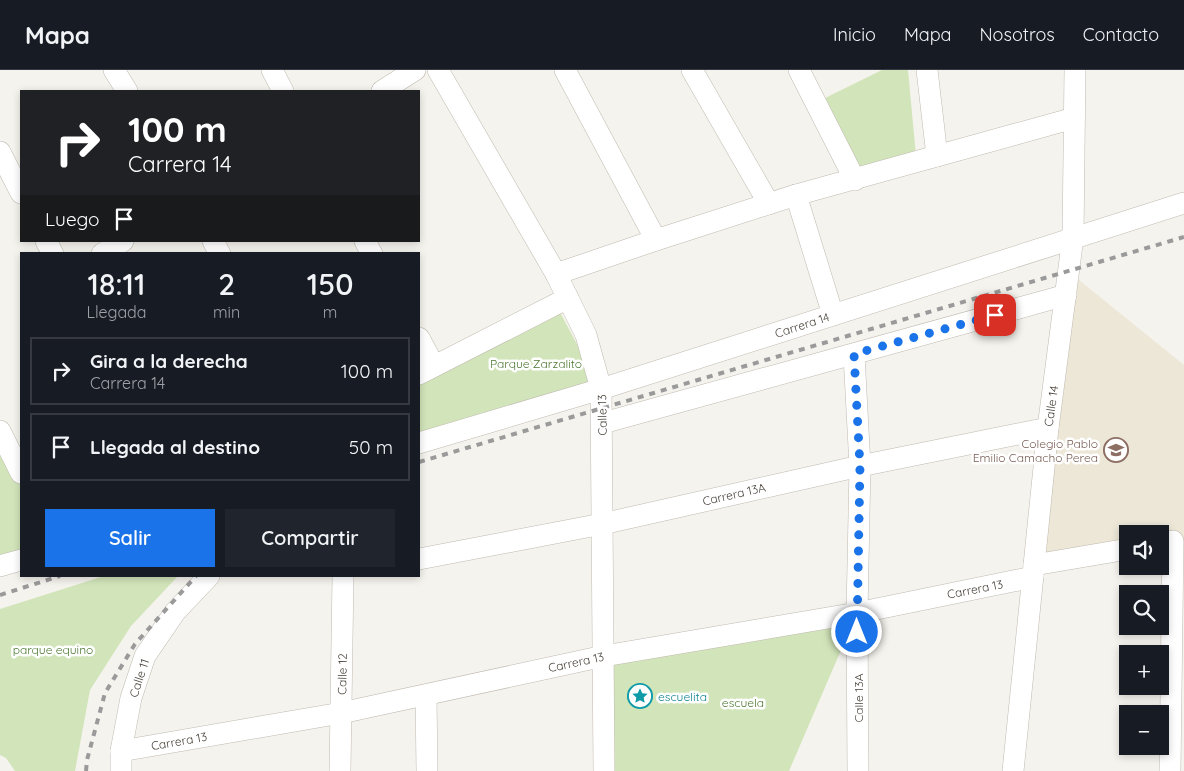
<!DOCTYPE html>
<html lang="es">
<head>
<meta charset="utf-8">
<style>
	body { margin:0; font-family:Quicksand,sans-serif; background:#20242c; color:#f1f3f6; height:100vh; display:flex; flex-direction:column; font-size:19px; white-space:nowrap }
	* { box-sizing:border-box; margin:0 }
	p { font-size:16px; color:#9ea1a6 }
	.icon { flex:none; width:28px; height:28px; fill:none; stroke:currentColor; stroke-width:2; stroke-linecap:round; stroke-linejoin:round }
	.map { position:relative; flex:1; overflow:hidden }
	.sheet { position:absolute; left:20px; top:182px; width:400px; height:325px; display:flex; flex-direction:column; background:#171b24; border-radius:0px; box-shadow:0 2px 8px #0003 }
	.sheet>* { flex:none }
	.top-card { position:absolute; left:20px; top:20px; width:400px; height:152px; border-radius:0px; box-shadow:0 2px 8px #0003; background:#202124; color:#fff; overflow:hidden }
	.buttons { position:absolute; left:1119px; top:455px; display:grid; gap:10px }
	.buttons a { display:grid; place-items:center; width:50px; height:50px; border-radius:0px; background:#171b24; box-shadow:0 2px 8px #0003; font-size:25px }
	.pin { position:absolute; display:grid; place-items:center; width:42px; height:42px; color:#fff; margin:-21px; border-radius:10px; box-shadow:0 2px 8px #0006 }
	.me { position:absolute; width:55px; margin:-28px; rotate:0deg; stroke-linejoin:round; filter:drop-shadow(0 0 4px #0008) }
	.turn { display:flex; align-items:center; gap:18px; height:105px; padding:0 25px; font-size:22px }
	.turn .icon { width:65px; height:65px; stroke-width:2.5 }
	.turn b { display:block; font-size:35px; line-height:42px }
	.then { display:flex; align-items:center; height:48px; padding:0 25px; background:#0003; gap:10px; font-size:19px }
	.eta { display:flex; justify-content:space-evenly; align-items:center; height:85px; text-align:center }
	.eta b { font-size:30px; font-weight:600; line-height:35px }
	.button { display:flex; gap:10px; margin-top:auto; padding:10px 25px }
	.button a { flex:1; height:58px; border-radius:0px; background:#1a73e8; color:#fff; font-size:20px; font-weight:600; line-height:58px; text-align:center }
	.button a+a { background:#20242c; color:#f1f3f6 }
	ul { padding:0; list-style:none }
	li { display:flex; align-items:center; gap:15px; height:68px; margin:0 10px 8px; padding:0 15px; border:2px solid #363941; border-radius:0px }
	li div { flex:1 }
	li b { display:block; font-size:19px }
	li em { font-style:normal }
	header { display:flex; align-items:center; gap:30px; box-sizing:border-box; height:70px; padding:0 25px; background:#171b24; border-bottom:1px solid #363941 }
	header strong { font-size:24px }
	nav { display:flex; gap:28px; margin-inline-start:auto; font-size:18px }
	.map>svg:first-child { display:block }
	.education { fill:#ede7d8 }
	.green { fill:#d2e5ba }
	.lines { fill:none; stroke-linecap:round; stroke-linejoin:round }
	.minor-casing { stroke:#c0bab0; stroke-width:22 }
	.minor { stroke:#fff; stroke-width:21 }
	.rail { stroke:#9a9a9a; stroke-width:4; stroke-dasharray:6 6; stroke-linecap:butt }
	.route { stroke:#1a73e8; stroke-width:9; stroke-dasharray:0 16.2 }
	.labels { text-anchor:middle; dominant-baseline:central; stroke-width:5; stroke-linejoin:round; paint-order:stroke }
	.street-label { font-size:12px; fill:#49433b; stroke:#fff }
	.park-label { font-size:12px; fill:#4d7831; stroke:#fff }
	.education-label { font-size:12px; fill:#785e54; stroke:#fff; text-anchor:end }
	.culture-label { font-size:12px; fill:#0d838f; stroke:#fff; text-anchor:start }
</style>
</head>
<body>
<header>
<strong>Mapa</strong>
<nav><a>Inicio</a><a>Mapa</a><a>Nosotros</a><a>Contacto</a></nav>
</header>
<div class="map">
<svg width="1184" height="701" viewBox="0 0 1184 701">
	<rect width="100%" height="100%" fill="#f5f3ed"/>
	<polygon class="education" points="1069,202 1184,295 1184,474 1160,479 1160,464 1128,464 1127,485 1032,503"/>
	<g class="green">
		<polygon points="882,0 908,0 916,86 855,105 819,31"/>
		<polygon points="555,233 587,293 596,321 419,371 419,306"/>
		<polygon points="2,373 21,416 21,491 0,497 0,374"/>
		<polygon points="104,506 178,506 131,556 90,620 75,701 15,701 6,688 0,685 0,539"/>
		<polygon points="857,543 789,701 604,701 604,586"/>
	</g>
	<g class="lines">
		<defs>
			<g id="minor">
				<polyline points="114,0 127,21"/>
				<polyline points="272,0 283,21"/>
				<polyline points="438,0 556,204 586,265 601,319 604,701"/>
				<polyline points="565,0 656,170"/>
				<polyline points="692,0 769,134"/>
				<polyline points="799,0 855,110"/>
				<polyline points="927,0 937,86"/>
				<polyline points="382,21 415,0"/>
				<polyline points="0,82 21,123"/>
				<polyline points="796,125 833,245"/>
				<polyline points="46,171 53,184"/>
				<polyline points="213,171 220,184"/>
				<polyline points="365,171 372,184"/>
				<polyline points="102,184 123,171"/>
				<polyline points="556,204 656,170 796,125 1074,48"/>
				<polyline points="419,268 434,296"/>
				<polyline points="854,285 860,396 857,543 858,701"/>
				<polyline points="419,304 568,228"/>
				<polyline points="603,353 1066,225"/>
				<polyline points="0,361 21,403"/>
				<polyline points="419,373 601,319 1184,133"/>
				<polyline points="419,489 602,454 860,396 1048,358"/>
				<polyline points="1034,495 1128,479"/>
				<polyline points="0,496 21,490"/>
				<polyline points="426,625 427,701"/>
				<polyline points="121,681 341,643 604,586 857,543 1033,507"/>
				<polyline points="121,701 121,681 131,628 145,586 175,542 209,506"/>
				<polyline points="340,701 343,506"/>
				<polyline points="1013,701 1048,358 1073,167 1075,0"/>
				<polyline points="1170,701 1173,471"/>
			</g>
		</defs>
		<use href="#minor" class="minor-casing"/>
		<use href="#minor" class="minor"/>
		<g class="rail">
			<polyline points="419,392 1184,167"/>
			<polyline points="0,525 60,506"/>
			<polyline points="86,701 87,690 105,623 135,574 196,506"/>
		</g>
	</g>
	<g class="lines">
		<polyline class="route" points="857,562 860,396 854,284 995,245"/>
	</g>
	<defs>
		<symbol id="school-ring" viewBox="-11 -11 22 22"><circle r="9.5" fill="#fff" stroke="#8d6e63" stroke-width="1.5"/><path d="M0-5L7-2L0 1L-7-2ZM-4 1L0 2.5L4 1V4Q0 6-4 4Z" fill="#8d6e63"/></symbol>
		<symbol id="sight-ring" viewBox="-11 -11 22 22"><circle r="9.5" fill="#fff" stroke="#0f9aa8" stroke-width="1.5"/><path d="M0-6L1.8-2.2L6-1.7L2.9 1.2L3.7 5.4L0 3.3L-3.7 5.4L-2.9 1.2L-6-1.7L-1.8-2.2Z" fill="#0f9aa8"/></symbol>
	</defs>
	<g fill-rule="evenodd">
		<use href="#school-ring" x="1102" y="366" width="28" height="28"/>
		<use href="#sight-ring" x="626" y="612" width="28" height="28"/>
	</g>
	<g class="labels">
		<g class="street-label">
			<text transform="translate(802 255) rotate(-18)">Carrera 14</text>
			<text transform="translate(1051 336) rotate(-82)">Calle 14</text>
			<text transform="translate(602 345) rotate(-91)">Calle 13</text>
			<text transform="translate(734 424) rotate(-13)">Carrera 13A</text>
			<text transform="translate(975 519) rotate(-11)">Carrera 13</text>
			<text transform="translate(576 592) rotate(-12)">Carrera 13</text>
			<text transform="translate(342 604) rotate(-89)">Calle 12</text>
			<text transform="translate(139 608) rotate(-72)">Calle 11</text>
			<text transform="translate(858 628) rotate(-90)">Calle 13A</text>
			<text transform="translate(179 671) rotate(-10)">Carrera 13</text>
		</g>
		<g class="park-label">
			<text x="536" y="293">Parque Zarzalito</text>
			<text x="53" y="579">parque equino</text>
			<text x="743" y="632">escuela</text>
		</g>
		<g class="education-label">
			<text x="1098" y="373">Colegio Pablo<tspan x="1098" dy="14">Emilio Camacho Perea</tspan></text>
		</g>
		<g class="culture-label">
			<text x="658" y="626">escuelita</text>
		</g>
	</g>
</svg>
<div class="buttons">
<a><svg class="icon" aria-label="sound" viewBox="0 0 24 24"><path d="M4 9h4l5-4v14l-5-4H4zM17 9q2 3 0 6"/></svg></a>
<a><svg class="icon" aria-label="search" viewBox="0 0 24 24"><circle cx="10" cy="10" r="6"/><path d="M15 15l6 6"/></svg></a>
<a>+</a>
<a>−</a>
</div>
<div class="pin" style="left:995px;top:245px;background:#d93025"><svg class="icon" aria-label="arrive" viewBox="0 0 24 24"><path d="M6 21V4h12l-3 4 3 4H6"/></svg></div>
<svg class="me" style="left:857px;top:562px" viewBox="-20 -20 40 40"><circle r="17" fill="#1a73e8" stroke="#fff" stroke-width="3"/><path d="M0-11L8 9 0 5-8 9z" fill="#fff"/></svg>
<div class="top-card">
<div class="turn"><svg class="icon" aria-label="right" viewBox="0 0 24 24"><path d="M7 20v-9h11M14 6l5 5-5 5"/></svg><div><b>100 m</b>Carrera 14</div></div>
<div class="then">Luego<svg class="icon" aria-label="arrive" viewBox="0 0 24 24"><path d="M6 21V4h12l-3 4 3 4H6"/></svg></div>
</div>
<section class="sheet">
<div class="eta">
<div><b>18:11</b><p>Llegada</p></div>
<div><b>2</b><p>min</p></div>
<div><b>150</b><p>m</p></div>
</div>
<ul>
<li><svg class="icon" aria-label="right" viewBox="0 0 24 24"><path d="M7 20v-9h11M14 6l5 5-5 5"/></svg><div><b>Gira a la derecha</b><p>Carrera 14</p></div><em>100 m</em></li>
<li><svg class="icon" aria-label="arrive" viewBox="0 0 24 24"><path d="M6 21V4h12l-3 4 3 4H6"/></svg><div><b>Llegada al destino</b></div><em>50 m</em></li>
</ul>
<div class="button"><a>Salir</a><a>Compartir</a></div>
</section>
</div>
</body>
</html>
